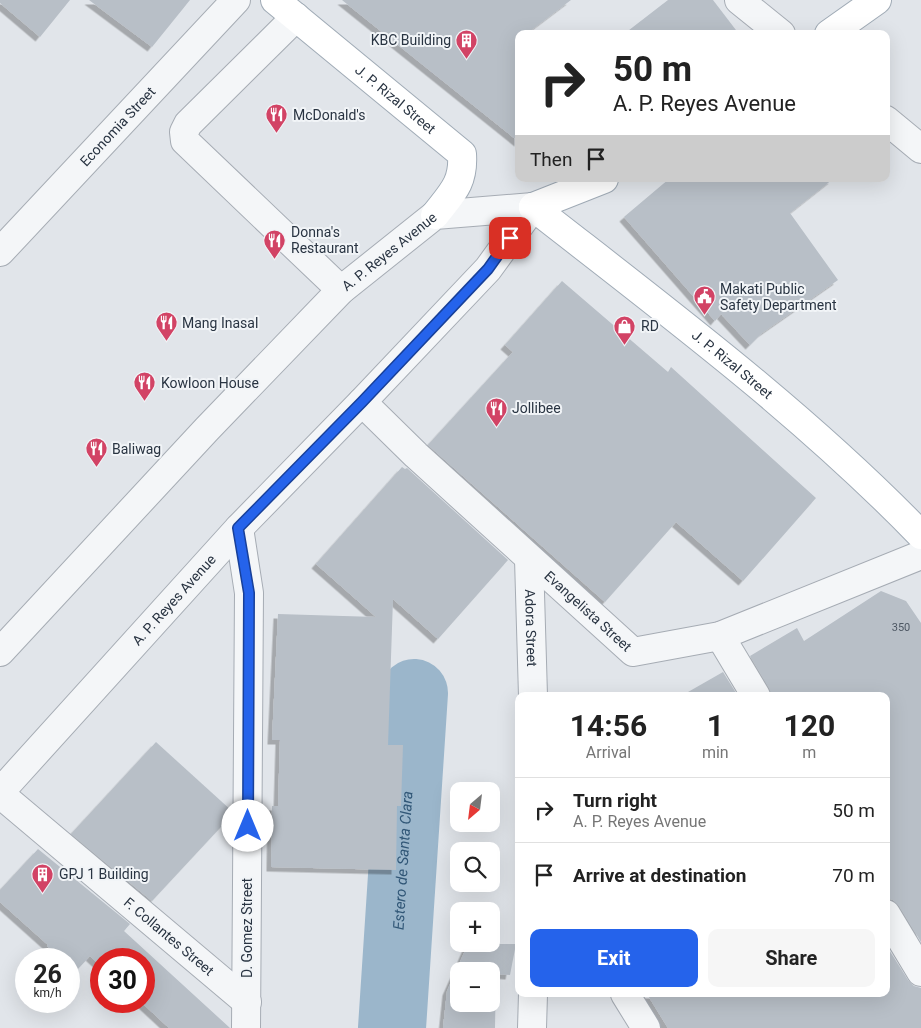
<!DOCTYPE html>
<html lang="en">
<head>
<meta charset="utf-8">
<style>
	body { margin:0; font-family:Roboto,sans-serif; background:#f6f6f6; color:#222; height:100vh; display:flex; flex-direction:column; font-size:19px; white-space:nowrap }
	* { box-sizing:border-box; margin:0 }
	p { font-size:16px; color:#767676 }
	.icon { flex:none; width:28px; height:28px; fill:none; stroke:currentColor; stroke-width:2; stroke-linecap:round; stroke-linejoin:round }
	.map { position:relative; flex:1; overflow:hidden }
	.panel { position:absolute; left:515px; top:692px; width:375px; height:305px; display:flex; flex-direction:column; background:#fff; border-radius:10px; box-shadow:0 5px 20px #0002 }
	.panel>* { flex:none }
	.top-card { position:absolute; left:515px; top:30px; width:375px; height:152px; border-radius:10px; box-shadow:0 5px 20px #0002; background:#fff; color:#222; overflow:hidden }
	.needle { width:32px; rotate:208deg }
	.tools { position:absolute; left:450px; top:782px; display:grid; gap:10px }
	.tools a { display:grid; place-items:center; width:50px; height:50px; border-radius:10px; background:#fff; box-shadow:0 5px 20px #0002; font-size:25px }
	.speed { position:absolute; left:15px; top:948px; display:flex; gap:10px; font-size:25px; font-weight:700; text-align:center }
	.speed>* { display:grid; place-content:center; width:65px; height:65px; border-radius:50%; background:#fff; box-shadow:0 5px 20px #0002; line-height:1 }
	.speed small { font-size:12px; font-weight:400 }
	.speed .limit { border:8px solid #d22; background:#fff; color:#111 }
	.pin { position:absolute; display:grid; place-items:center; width:42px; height:42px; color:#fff; margin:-21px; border-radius:10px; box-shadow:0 2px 8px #0006 }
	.me { position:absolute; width:55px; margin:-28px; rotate:0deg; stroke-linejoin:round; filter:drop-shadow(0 0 4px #0008) }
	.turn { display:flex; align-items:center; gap:18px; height:105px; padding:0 15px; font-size:22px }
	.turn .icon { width:65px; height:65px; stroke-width:2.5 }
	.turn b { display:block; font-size:35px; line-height:42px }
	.then { display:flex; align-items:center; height:48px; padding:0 15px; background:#0003; gap:10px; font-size:19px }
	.eta { display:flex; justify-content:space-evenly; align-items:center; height:85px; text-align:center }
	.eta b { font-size:30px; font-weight:700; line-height:35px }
	.primary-button { display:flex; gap:10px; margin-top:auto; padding:10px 15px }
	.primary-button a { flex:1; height:58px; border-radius:10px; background:#2563eb; color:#fff; font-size:20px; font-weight:700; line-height:58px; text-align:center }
	.primary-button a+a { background:#f6f6f6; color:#222 }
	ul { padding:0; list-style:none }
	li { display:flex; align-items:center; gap:15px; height:65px; padding:0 15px; border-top:1px solid #e0e0e0 }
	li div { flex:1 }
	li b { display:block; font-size:19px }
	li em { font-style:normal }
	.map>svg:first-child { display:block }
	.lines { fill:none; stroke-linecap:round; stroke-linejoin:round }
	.river { stroke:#9bb6cb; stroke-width:68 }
	.building { fill:#b8bfc7; fill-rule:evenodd; filter:url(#shadow) }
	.minor-casing { stroke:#a6acb4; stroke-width:30 }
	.major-casing { stroke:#a0abb6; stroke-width:30 }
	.minor { stroke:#f4f6f8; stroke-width:28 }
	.major { stroke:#fff; stroke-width:28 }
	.route-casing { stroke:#184099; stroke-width:12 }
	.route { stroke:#2563eb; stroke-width:9 }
	.labels { text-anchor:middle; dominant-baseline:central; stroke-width:4; stroke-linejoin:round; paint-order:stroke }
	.number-label { font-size:11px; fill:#4d5763 }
	.poi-label { font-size:14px; fill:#293442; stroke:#f1f4f7; text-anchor:start }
	.street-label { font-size:14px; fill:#293442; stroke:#f1f4f7 }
	.water-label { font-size:15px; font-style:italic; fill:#315777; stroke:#f1f4f7 }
</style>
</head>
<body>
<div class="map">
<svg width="921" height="1028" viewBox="0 0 921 1028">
	<defs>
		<filter id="shadow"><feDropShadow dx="-4.5" dy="4.5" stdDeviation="0" flood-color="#0004"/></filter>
	</defs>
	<rect width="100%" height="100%" fill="#e1e5ea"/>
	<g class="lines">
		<path class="river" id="s1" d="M392 1028 414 693"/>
	</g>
	<g class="building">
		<polygon points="0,0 70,0 40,37 0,3"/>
		<polygon points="89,0 190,0 152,47"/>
		<polygon points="342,0 571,0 526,34 519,34 519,142"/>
		<polygon points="668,0 713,0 739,34 624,34"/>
		<polygon points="669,179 833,179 790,213 838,280 762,333 750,345 721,314 715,321 624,217"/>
		<polygon points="562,281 668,372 671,367 816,498 743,581 676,522 605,602 428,445 513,352 505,345"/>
		<polygon points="402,467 405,469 407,468 508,560 438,639 393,599 388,745 403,745 401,806 397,806 396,870 271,867 272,806 278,806 280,740 272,740 278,614 376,617 316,564"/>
		<polygon points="881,591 906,601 921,623 921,942 899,906 893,900 886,898 886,696 772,696 769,688 750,656 797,628 804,641"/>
		<polygon points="723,672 738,696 681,696"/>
		<polygon points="156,742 232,811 232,815 152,901 71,834"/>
		<polygon points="38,849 130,924 124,931 230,1028 169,1028 140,1001 144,1001 144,959 101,959 101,966 90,956 75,972 69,966 69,959 60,959 47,946 48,945 0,902 0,890"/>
		<path d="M468 944H516L510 975 496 974 495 1028H443L447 991ZM459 971H491V1004H459Z"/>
		<polygon points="886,945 908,980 914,986 921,988 921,1028 668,1028 647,994 886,994"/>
	</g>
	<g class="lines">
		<defs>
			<g id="minor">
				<polyline points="739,0 781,34"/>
				<polyline points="296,17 188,124 184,132 185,141 341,290"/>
				<polyline points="886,120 921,149"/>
				<path id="s2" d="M0 252 236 0"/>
				<path id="s3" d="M362 402 416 455 633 652 720 636 921 555"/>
				<polyline points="239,528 249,593 246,1028"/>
				<path id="s4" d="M529 559 533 696"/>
				<polyline points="720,636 756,696"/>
				<path id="s5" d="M0 652 207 429 341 290 435 215 533 207"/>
				<path id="s6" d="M0 792 239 528 362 402 488 269 533 207"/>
				<path id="s7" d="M0 794 247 1002"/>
				<polyline points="886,914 921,972"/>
				<polyline points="625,994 646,1028"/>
				<polyline points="532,1028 533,994"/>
			</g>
			<g id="major">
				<path id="s8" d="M275 0 462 154C464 183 452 193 435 215"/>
				<polyline points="829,34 877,0"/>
				<path id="s9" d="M533 207C666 311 803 413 921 535"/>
				<polyline points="533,207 604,179"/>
			</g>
		</defs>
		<use href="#minor" class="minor-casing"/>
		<use href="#major" class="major-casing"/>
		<use href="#minor" class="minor"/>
		<use href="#major" class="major"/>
	</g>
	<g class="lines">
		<defs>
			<polyline id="route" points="248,826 249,593 238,528 362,402 488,269 510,238"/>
		</defs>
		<use href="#route" class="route-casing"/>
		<use href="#route" class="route"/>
	</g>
	<defs>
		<symbol id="building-pin" viewBox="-11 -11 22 30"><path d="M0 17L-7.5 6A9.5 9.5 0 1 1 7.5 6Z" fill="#d24365" stroke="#f1f4f7"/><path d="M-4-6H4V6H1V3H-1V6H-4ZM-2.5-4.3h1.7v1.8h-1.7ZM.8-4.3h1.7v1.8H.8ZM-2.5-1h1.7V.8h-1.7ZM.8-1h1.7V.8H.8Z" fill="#fff"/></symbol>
		<symbol id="restaurant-pin" viewBox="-11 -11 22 30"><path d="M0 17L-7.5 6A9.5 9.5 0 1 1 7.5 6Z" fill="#d24365" stroke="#f1f4f7"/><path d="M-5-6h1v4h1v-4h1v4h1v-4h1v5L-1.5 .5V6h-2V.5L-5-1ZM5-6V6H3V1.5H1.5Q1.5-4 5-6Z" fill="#fff"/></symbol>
		<symbol id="civic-pin" viewBox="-11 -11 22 30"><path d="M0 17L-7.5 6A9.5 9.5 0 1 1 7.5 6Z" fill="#d24365" stroke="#f1f4f7"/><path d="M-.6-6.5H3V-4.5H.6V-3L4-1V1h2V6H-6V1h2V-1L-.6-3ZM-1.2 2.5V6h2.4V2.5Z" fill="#fff"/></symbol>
		<symbol id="shop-pin" viewBox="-11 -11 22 30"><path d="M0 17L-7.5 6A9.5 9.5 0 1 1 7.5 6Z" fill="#d24365" stroke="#f1f4f7"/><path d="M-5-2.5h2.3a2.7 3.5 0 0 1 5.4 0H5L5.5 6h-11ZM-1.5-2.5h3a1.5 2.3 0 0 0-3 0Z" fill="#fff"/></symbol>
	</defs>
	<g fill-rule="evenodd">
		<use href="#building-pin" x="454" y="28" width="25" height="34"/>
		<use href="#restaurant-pin" x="264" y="102" width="25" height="34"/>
		<use href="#restaurant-pin" x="262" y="228" width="25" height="34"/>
		<use href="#civic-pin" x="692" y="284" width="25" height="34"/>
		<use href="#restaurant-pin" x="154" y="310" width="25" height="34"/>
		<use href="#shop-pin" x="612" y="314" width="25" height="34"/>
		<use href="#restaurant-pin" x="132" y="370" width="25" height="34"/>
		<use href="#restaurant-pin" x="484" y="396" width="25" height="34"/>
		<use href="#restaurant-pin" x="84" y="436" width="25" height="34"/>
		<use href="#building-pin" x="30" y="862" width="25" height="34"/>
	</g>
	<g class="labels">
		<g class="number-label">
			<text x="901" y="627">350</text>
		</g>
		<g class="poi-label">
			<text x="451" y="40" text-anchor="end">KBC Building</text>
			<text x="293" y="115">McDonald's</text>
			<text x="291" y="232">Donna's<tspan x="291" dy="16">Restaurant</tspan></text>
			<text x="720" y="289">Makati Public<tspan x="720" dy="16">Safety Department</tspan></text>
			<text x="182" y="323">Mang Inasal</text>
			<text x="641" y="326">RD</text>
			<text x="161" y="383">Kowloon House</text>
			<text x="512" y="408">Jollibee</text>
			<text x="112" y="449">Baliwag</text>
			<text x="59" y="874">GPJ 1 Building</text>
		</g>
		<g class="street-label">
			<text stroke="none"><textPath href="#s8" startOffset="156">J. P. Rizal Street</textPath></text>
			<text stroke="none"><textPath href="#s2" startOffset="172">Economia Street</textPath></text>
			<text stroke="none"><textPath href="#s5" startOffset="559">A. P. Reyes Avenue</textPath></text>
			<text stroke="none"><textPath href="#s9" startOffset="254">J. P. Rizal Street</textPath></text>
			<text stroke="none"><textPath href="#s6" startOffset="259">A. P. Reyes Avenue</textPath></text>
			<text stroke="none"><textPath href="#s3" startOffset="308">Evangelista Street</textPath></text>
			<text stroke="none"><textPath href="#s4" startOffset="69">Adora Street</textPath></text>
			<text transform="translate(247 928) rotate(-90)">D. Gomez Street</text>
			<text stroke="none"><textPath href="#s7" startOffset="221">F. Collantes Street</textPath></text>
		</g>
		<g class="water-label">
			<text stroke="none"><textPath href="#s1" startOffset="168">Estero de Santa Clara</textPath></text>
		</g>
	</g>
</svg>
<div class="tools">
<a><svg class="needle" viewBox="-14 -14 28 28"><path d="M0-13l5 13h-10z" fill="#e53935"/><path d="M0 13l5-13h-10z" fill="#767676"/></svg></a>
<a><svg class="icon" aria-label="search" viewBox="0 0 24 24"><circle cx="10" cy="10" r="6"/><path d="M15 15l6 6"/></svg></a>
<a>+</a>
<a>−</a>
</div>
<div class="speed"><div>26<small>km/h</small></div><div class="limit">30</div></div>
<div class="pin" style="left:510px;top:238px;background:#d93025"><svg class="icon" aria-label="arrive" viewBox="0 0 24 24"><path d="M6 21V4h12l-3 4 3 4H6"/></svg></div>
<svg class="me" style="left:248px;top:826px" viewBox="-20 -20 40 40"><circle r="19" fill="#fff"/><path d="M0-13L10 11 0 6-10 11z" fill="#2563eb"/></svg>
<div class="top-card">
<div class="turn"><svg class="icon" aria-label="right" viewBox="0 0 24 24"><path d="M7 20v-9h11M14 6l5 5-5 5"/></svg><div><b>50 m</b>A. P. Reyes Avenue</div></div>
<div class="then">Then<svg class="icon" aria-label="arrive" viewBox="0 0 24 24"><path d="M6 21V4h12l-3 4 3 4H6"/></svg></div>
</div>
<section class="panel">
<div class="eta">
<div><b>14:56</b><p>Arrival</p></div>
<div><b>1</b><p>min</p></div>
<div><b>120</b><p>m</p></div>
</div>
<ul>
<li><svg class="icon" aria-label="right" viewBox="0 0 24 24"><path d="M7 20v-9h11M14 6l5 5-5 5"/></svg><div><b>Turn right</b><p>A. P. Reyes Avenue</p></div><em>50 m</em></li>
<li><svg class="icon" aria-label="arrive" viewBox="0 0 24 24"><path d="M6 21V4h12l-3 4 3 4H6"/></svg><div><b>Arrive at destination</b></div><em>70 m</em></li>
</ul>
<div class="primary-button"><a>Exit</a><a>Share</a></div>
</section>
</div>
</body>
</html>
